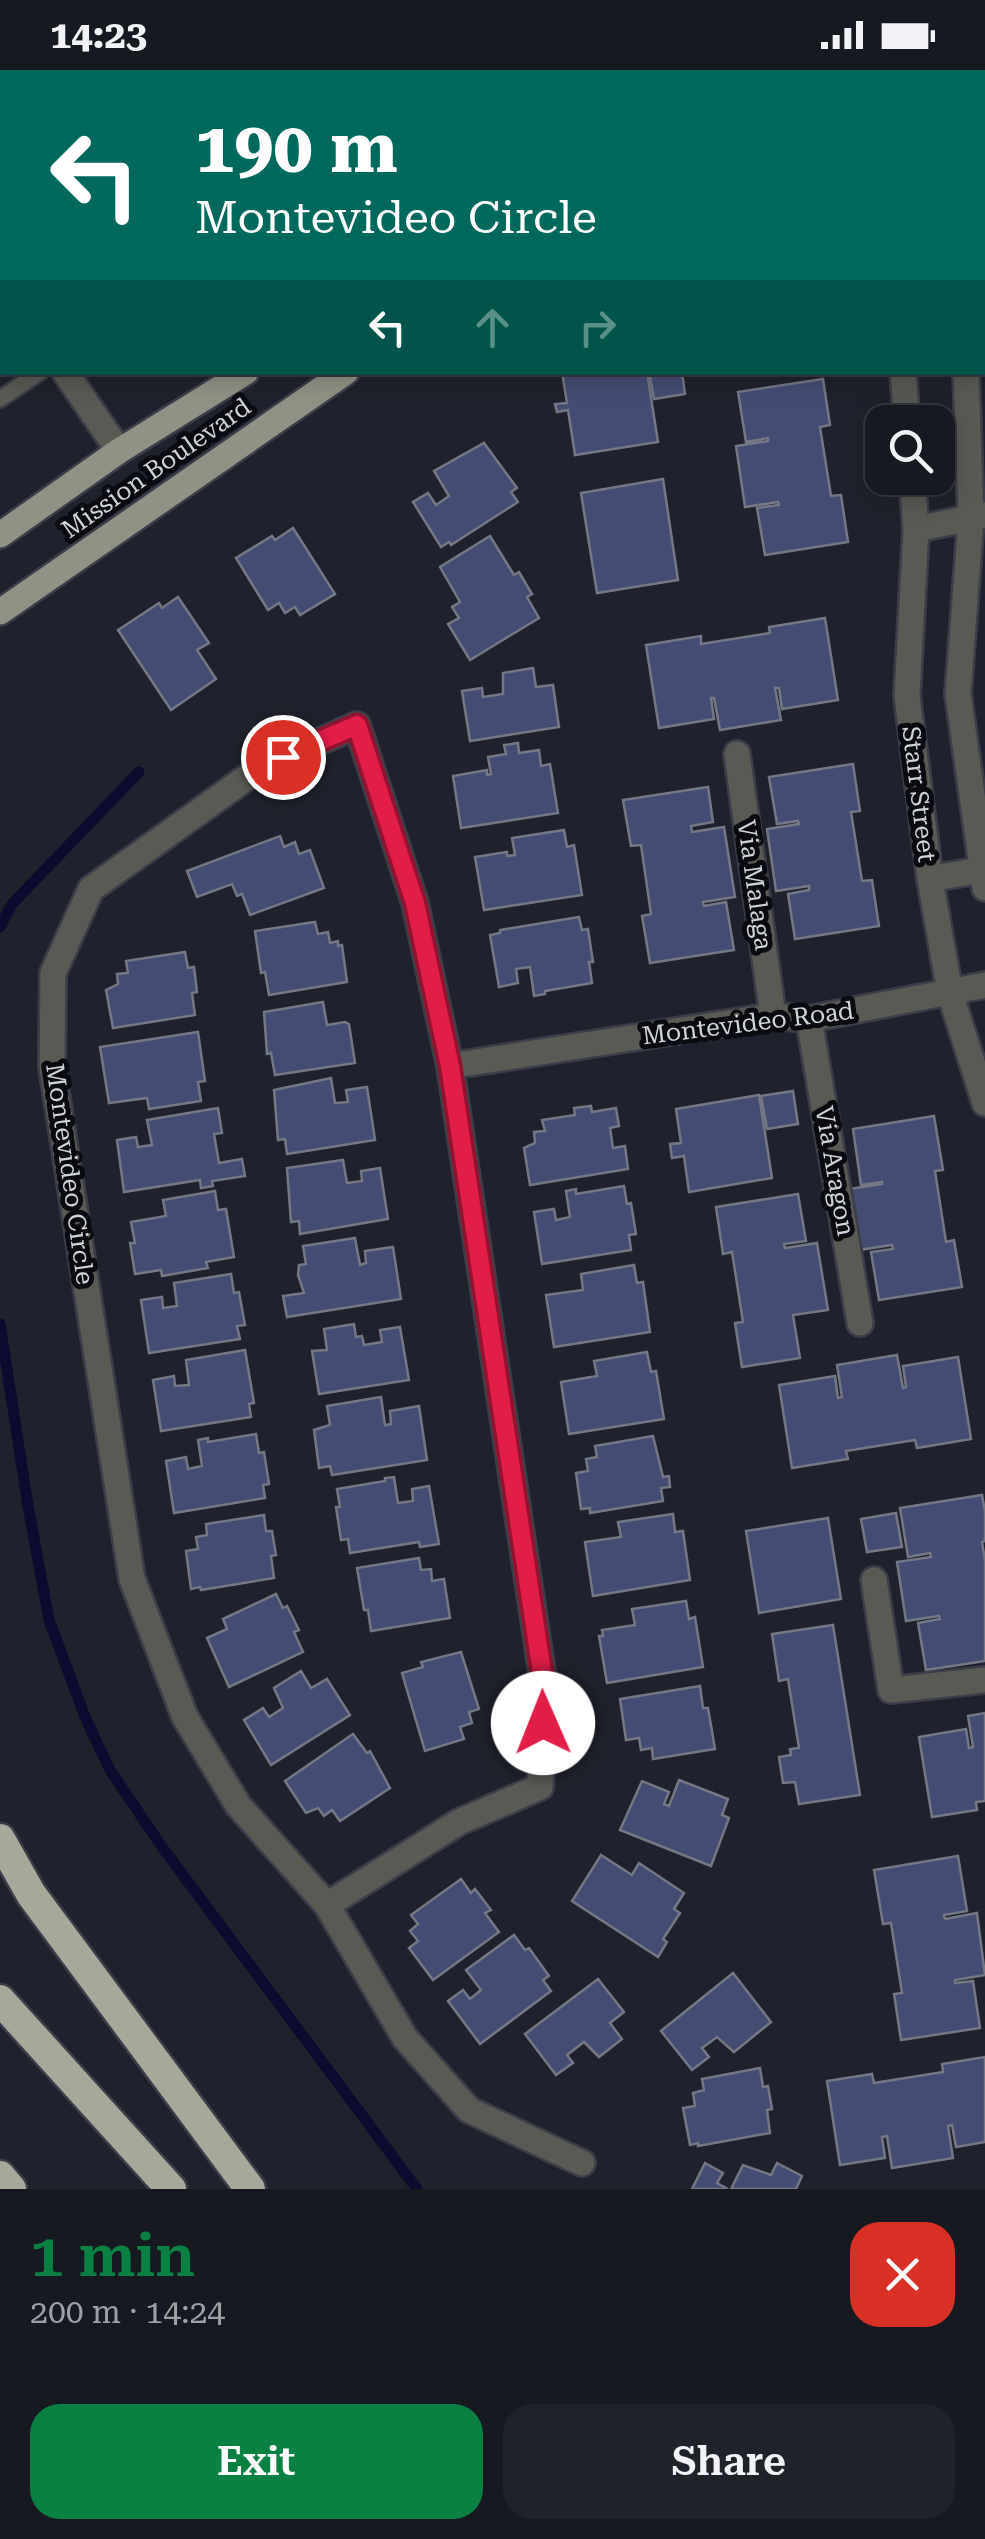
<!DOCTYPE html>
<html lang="en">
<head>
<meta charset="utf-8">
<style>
	body { margin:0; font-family:"Roboto Serif",serif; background:#20222a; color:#f1f3f6; height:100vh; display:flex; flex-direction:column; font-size:38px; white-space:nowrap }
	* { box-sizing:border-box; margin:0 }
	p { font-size:32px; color:#9ea0a5 }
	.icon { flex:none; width:55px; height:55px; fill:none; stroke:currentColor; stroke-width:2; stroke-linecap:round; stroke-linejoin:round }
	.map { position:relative; height:2119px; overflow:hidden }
	.side { display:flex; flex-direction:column; background:#171921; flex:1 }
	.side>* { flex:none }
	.banner { position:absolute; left:0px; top:0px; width:985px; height:305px; box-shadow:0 5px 25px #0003,0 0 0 2px #36383f; background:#00695c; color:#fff; overflow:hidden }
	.controls { position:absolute; left:865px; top:335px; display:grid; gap:20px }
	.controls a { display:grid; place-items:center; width:90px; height:90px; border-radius:20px; background:#171921; box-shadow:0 5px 25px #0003,0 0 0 2px #36383f; font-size:50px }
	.pin { position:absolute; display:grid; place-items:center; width:85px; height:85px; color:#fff; margin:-42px; border:5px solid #fff; border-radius:50%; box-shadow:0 2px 10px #0007 }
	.me { position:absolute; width:110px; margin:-55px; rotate:359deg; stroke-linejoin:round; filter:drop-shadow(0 0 8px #0008) }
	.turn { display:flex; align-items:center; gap:35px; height:210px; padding:0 30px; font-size:45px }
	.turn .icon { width:130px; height:130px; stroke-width:2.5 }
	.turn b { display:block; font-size:70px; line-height:85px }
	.lanes { display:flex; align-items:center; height:95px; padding:0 30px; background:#0003; justify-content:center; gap:50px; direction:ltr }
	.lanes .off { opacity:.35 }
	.round { display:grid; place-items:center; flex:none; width:105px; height:105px; border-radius:30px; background:#20222a }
	.summary { display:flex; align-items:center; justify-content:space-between; height:170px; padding:0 30px }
	h1 { font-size:60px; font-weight:600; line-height:75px; color:#0b8043 }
	.cta { display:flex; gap:20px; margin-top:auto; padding:20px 30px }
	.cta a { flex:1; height:115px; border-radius:30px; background:#0b8043; color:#fff; font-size:40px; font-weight:600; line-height:115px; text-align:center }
	.cta a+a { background:#20222a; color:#f1f3f6 }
	.status { display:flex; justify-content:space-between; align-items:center; height:70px; padding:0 50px; background:#171921; direction:ltr }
	.status svg { height:28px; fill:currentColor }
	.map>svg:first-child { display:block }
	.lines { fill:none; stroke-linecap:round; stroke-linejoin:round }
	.stream { stroke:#0a0b2e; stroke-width:11 }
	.building { fill:#444c74; stroke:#747784; stroke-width:2.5 }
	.service-casing { stroke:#3b3d48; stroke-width:20 }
	.minor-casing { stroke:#3b3d48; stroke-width:30 }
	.primary-casing { stroke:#3b3d48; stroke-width:30 }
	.motorway-casing { stroke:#3b3d48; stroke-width:35 }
	.service { stroke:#595a54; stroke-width:15 }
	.minor { stroke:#595a54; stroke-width:25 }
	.primary { stroke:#909286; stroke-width:25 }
	.motorway { stroke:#a6a89a; stroke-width:30 }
	.route-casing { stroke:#92132f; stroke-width:25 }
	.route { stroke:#e11d48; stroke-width:18 }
	.labels { text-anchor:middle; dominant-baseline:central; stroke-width:10; stroke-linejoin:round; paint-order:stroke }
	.street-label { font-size:25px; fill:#d1d3da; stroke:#0a0b10 }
</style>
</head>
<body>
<div class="status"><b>14:23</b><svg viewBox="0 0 49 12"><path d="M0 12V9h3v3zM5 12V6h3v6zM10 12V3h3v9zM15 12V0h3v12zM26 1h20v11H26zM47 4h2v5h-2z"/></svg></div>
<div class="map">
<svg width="985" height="2119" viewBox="0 0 985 2119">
	<rect width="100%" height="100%" fill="#1f212c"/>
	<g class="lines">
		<g class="stream">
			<polyline points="0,857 12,834 139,702"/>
			<polyline points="0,1254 28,1436 49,1550 85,1647 110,1700 162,1777 417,2119"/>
		</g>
	</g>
	<g class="building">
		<rect x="162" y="0" width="94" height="2"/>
		<polygon points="447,0 542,0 539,2"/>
		<polygon points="985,7 985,87 982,88 982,8"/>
		<polygon points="2,14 2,96 0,98 0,15"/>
		<polygon points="562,302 647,302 658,372 575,385 568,340 557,342 555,334 567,333"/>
		<polygon points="649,302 682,302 685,324 654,329"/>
		<polygon points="823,309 830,355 820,357 831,426 841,425 848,472 765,485 757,438 779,435 778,432 745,437 736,376 768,371 768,368 746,372 738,322"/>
		<polygon points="484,373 517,418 511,422 518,432 451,475 449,472 441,477 413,432 428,423 436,435 449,426 434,401"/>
		<polygon points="663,409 678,510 597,523 581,423"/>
		<polygon points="293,458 335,524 300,545 295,537 285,543 279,533 268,540 236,488 272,466 275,470"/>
		<polygon points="490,466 514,505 519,502 532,524 527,527 539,548 470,590 448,554 459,548 452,537 460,532 440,497"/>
		<polygon points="178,527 209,573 197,580 216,609 171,640 118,560 159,533 162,538"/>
		<polygon points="825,548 838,630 782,639 779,618 775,618 781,650 720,660 714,628 711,628 714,649 659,658 646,575 701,566 701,574 770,563 769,557"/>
		<polygon points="533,598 536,617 553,615 559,657 470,671 462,621 482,618 483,627 503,624 503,603"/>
		<polygon points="518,673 519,683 539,680 541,696 550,694 558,743 461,758 453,706 487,700 487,705 491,704 488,687 506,684 504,675"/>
		<polygon points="853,694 860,741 851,742 862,811 872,810 879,856 795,869 788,824 809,820 809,816 776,821 767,759 799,754 798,751 777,754 769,707"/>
		<polygon points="708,717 713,752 691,756 692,762 724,757 735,827 703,832 704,836 726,832 734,880 650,893 642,846 651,844 641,775 631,776 623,730"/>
		<polygon points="564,760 567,777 574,775 582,825 484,840 475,787 507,782 507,786 515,785 512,768"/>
		<polygon points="280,766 284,777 295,772 299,784 310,780 324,818 250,845 242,824 237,826 232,814 197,827 187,801"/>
		<polygon points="579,847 582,860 588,859 593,892 589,892 592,913 545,921 545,924 534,926 530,897 516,899 518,913 499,917 490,865 500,863 500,860"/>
		<polygon points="315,852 318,864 328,862 330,873 338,871 338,876 342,875 347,912 269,925 265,902 261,903 255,861"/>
		<polygon points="185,882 188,898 194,897 197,922 192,923 195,945 113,958 106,920 118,914 117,904 128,903 126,891"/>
		<polygon points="323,932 327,955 345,952 349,954 355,993 275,1005 271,983 267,984 264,942"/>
		<polygon points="198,962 205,1011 198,1012 201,1031 149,1039 147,1028 109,1033 100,977"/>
		<polygon points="331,1008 335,1033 348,1032 346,1020 367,1017 375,1070 287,1084 285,1069 278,1070 274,1020"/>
		<polygon points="793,1021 798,1054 767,1059 761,1026"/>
		<polygon points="759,1025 772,1108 689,1122 684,1086 672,1088 670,1074 681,1073 676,1039"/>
		<polygon points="591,1036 592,1042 616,1038 619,1056 610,1058 613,1078 625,1076 628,1099 530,1115 524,1078 535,1073 534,1062 545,1061 542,1050 575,1045 574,1038"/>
		<polygon points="218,1038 222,1063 214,1064 219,1093 242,1089 245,1106 212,1111 213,1116 201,1118 200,1110 124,1122 117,1070 136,1067 138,1077 152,1075 147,1050"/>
		<polygon points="934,1046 943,1100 935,1101 946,1172 954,1170 962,1217 879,1230 871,1182 893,1179 892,1175 859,1180 849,1119 882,1114 882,1112 861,1115 853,1059"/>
		<polygon points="343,1090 347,1113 362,1111 361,1101 380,1098 388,1149 300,1164 299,1151 291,1152 287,1098"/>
		<polygon points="624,1116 627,1134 631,1133 636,1164 629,1165 631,1180 542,1194 534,1142 554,1139 556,1150 570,1147 566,1121 576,1119 576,1124"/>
		<polygon points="215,1121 218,1140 226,1139 234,1187 206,1192 208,1198 162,1206 161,1200 135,1204 130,1173 135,1173 131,1152 166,1146 163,1130"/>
		<polygon points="798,1124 806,1171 784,1174 785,1178 817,1173 828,1240 793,1245 800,1288 742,1297 735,1253 743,1252 732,1182 723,1184 716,1137"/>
		<polygon points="355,1168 360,1195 366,1193 365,1181 393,1177 401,1229 287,1247 283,1226 304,1223 298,1205 299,1195 306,1194 303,1176"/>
		<polygon points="634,1195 637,1213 643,1212 650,1262 554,1277 546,1225 583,1220 581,1204"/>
		<polygon points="231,1204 234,1223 239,1222 245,1255 237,1256 240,1269 149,1283 141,1230 162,1227 163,1238 177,1236 174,1213"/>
		<polygon points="354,1254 356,1267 362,1266 364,1275 382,1272 380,1260 400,1257 409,1310 319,1324 312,1281 327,1280 324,1259"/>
		<polygon points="245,1280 254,1333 249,1334 251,1347 161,1361 153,1310 174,1306 175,1316 189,1315 186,1290"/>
		<polygon points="647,1282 651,1302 656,1301 664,1349 569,1364 561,1312 597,1306 594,1291"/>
		<polygon points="897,1285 903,1318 906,1317 903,1296 958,1287 971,1369 917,1378 915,1370 846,1381 848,1389 792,1398 779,1315 835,1306 838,1328 842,1327 837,1295"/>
		<polygon points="381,1327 385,1355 391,1354 390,1341 419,1336 427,1390 332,1405 330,1396 319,1398 314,1360 330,1355 327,1336"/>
		<polygon points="256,1364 259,1383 264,1382 269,1414 263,1415 265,1428 174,1443 166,1391 186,1387 188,1399 202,1396 198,1370 208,1368 208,1372"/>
		<polygon points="653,1366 663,1407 669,1406 670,1417 661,1418 663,1431 590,1443 590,1438 581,1439 576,1403 588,1401 586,1389 597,1387 595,1376"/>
		<polygon points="394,1407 398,1433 413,1431 412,1419 429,1416 439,1474 420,1477 419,1472 350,1483 348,1469 341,1470 336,1437 340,1437 337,1419 385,1411 385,1408"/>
		<polygon points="982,1425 985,1441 985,1471 982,1472 985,1490 985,1591 926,1600 918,1553 940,1549 939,1546 906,1551 897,1492 931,1487 930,1483 908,1487 900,1438"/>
		<polygon points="896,1443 902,1477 867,1482 861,1449"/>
		<polygon points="673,1444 675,1462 683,1461 690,1510 593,1526 585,1472 621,1467 618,1452"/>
		<polygon points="264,1445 266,1461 272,1461 276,1485 271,1486 274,1508 201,1520 200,1517 191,1519 186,1481 198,1479 196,1467 207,1465 206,1454"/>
		<polygon points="828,1448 841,1529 759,1543 746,1461"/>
		<polygon points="419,1488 421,1500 431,1499 432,1511 444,1509 450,1548 371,1561 368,1540 364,1540 357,1498"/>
		<polygon points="276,1524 283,1538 287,1536 299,1560 294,1562 303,1582 229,1617 207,1568 227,1559 223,1549"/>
		<polygon points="686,1531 689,1549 695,1547 703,1597 607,1613 599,1566 603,1566 602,1560 635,1555 632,1539"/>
		<polygon points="833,1555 860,1725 799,1734 795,1712 783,1713 779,1687 791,1685 790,1679 799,1678 788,1609 779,1611 772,1564"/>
		<polygon points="461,1582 479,1639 469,1642 472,1653 460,1657 464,1669 425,1681 402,1603 423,1597 421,1592"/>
		<polygon points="301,1601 311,1618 327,1609 350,1645 271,1695 244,1650 263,1638 269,1647 283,1638 274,1618"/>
		<polygon points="700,1616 703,1638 708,1638 715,1679 653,1689 652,1678 641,1680 639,1668 626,1670 620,1629"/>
		<polygon points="985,1643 985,1731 976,1732 977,1740 932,1747 919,1667 966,1659 969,1678 973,1677 968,1646"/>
		<polygon points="353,1664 367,1683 370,1681 390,1718 340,1751 332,1740 324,1746 318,1738 306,1743 285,1711"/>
		<polygon points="679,1710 728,1729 722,1745 729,1748 711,1796 620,1760 642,1711 669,1722 664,1734 669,1736"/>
		<polygon points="601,1785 632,1805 639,1793 684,1823 674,1839 680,1843 663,1869 667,1872 658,1887 572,1831"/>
		<polygon points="958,1786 967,1841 944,1845 945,1849 977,1843 985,1905 955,1910 955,1913 973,1911 980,1958 901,1970 894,1924 902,1923 891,1853 883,1854 874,1800"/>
		<polygon points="461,1809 471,1823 475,1819 491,1840 485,1843 499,1862 433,1910 409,1878 418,1871 410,1861 418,1854 411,1845"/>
		<polygon points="514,1865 525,1880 529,1878 549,1906 543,1910 551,1921 480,1974 448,1931 463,1920 470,1929 481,1920 466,1900"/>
		<polygon points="733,1903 771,1952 734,1982 717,1967 702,1978 709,1987 692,2000 661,1961"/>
		<polygon points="598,1909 624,1942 610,1953 622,1969 599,1987 584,1972 567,1985 573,1993 556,2005 525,1964"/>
		<polygon points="985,1987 985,2072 956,2077 952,2055 948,2056 953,2088 892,2098 887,2066 882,2067 885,2088 840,2095 827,2011 872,2004 874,2013 943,2002 942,1994"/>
		<polygon points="760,1998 763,2017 768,2016 772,2039 767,2040 770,2063 698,2076 698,2073 690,2075 683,2038 695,2036 693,2023 704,2020 702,2009"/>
		<polygon points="705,2093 723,2103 717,2113 728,2119 692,2119"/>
		<polygon points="777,2093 802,2106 796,2119 731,2119 743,2095 771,2105"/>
	</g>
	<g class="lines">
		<defs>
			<polyline id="service" points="0,329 40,302"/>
			<g id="minor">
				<polyline points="806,0 808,2"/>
				<polyline points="982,119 985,119"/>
				<polyline points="0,208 2,212"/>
				<polyline points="65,302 119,381"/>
				<polyline points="903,302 907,352"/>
				<polyline points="966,302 971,448 958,624 985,818"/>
				<polyline points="912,408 916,459 907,626 930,809 950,923 985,1033"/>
				<polyline points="916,459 985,445"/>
				<polyline points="737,684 773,946"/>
				<polyline points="930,809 985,799"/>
				<polyline points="809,949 860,1253"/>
				<polyline points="450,996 773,946 809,949 985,915"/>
				<polyline points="874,1510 891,1620 985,1610"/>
				<polyline points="327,1835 459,1752 540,1717 545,1622 450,996 415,833 357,655 260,698 91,819 53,903 52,997 132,1509 185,1647 238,1735 327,1835 405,1968 469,2040 582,2093"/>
			</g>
			<g id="primary">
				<polyline points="702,2 706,0"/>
				<polyline points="777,2 778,0"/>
				<polyline points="0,465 119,381 246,302"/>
				<polyline points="0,542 346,302"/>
			</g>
			<g id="motorway">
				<polyline points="0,1769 31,1824 250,2119"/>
				<polyline points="0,1930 171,2119"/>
				<polyline points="0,2106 11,2119"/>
			</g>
		</defs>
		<use href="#service" class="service-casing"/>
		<use href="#minor" class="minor-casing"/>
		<use href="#primary" class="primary-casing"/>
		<use href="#motorway" class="motorway-casing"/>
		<use href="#service" class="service"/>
		<use href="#minor" class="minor"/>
		<use href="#primary" class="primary"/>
		<use href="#motorway" class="motorway"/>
	</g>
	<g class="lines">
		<defs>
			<polyline id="route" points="283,687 357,655 415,833 450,996 545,1622 543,1653"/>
		</defs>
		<use href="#route" class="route-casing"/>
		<use href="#route" class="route"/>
	</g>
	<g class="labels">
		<g class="street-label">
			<text transform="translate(156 398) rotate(-35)">Mission Boulevard</text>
			<text transform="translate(919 724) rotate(83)">Starr Street</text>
			<text transform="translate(755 815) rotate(82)">Via Malaga</text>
			<text transform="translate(748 953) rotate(-7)">Montevideo Road</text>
			<text transform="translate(835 1101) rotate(80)">Via Aragon</text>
			<text transform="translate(70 1104) rotate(82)">Montevideo Circle</text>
		</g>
	</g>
</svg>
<div class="controls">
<a><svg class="icon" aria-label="search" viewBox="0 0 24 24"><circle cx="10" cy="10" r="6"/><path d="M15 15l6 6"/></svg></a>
</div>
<div class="pin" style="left:283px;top:687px;background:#d93025"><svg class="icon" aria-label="arrive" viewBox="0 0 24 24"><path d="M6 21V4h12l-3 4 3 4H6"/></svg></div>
<svg class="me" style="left:543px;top:1653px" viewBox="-20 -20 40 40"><circle r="19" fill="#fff"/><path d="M0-13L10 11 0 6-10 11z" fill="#e11d48"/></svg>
<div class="banner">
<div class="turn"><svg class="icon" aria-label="left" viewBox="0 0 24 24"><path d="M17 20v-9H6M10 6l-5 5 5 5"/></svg><div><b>190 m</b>Montevideo Circle</div></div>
<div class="lanes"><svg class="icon" aria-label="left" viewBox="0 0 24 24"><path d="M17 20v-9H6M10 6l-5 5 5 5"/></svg><svg class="icon off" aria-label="ahead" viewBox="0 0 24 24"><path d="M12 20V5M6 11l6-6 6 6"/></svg><svg class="icon off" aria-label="right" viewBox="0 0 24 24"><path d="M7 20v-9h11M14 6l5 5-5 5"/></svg></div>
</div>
</div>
<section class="side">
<div class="summary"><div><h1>1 min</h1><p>200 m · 14:24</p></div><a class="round" style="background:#d93025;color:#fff"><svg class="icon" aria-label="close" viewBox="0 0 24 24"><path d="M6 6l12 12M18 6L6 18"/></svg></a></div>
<div class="cta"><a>Exit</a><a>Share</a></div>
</section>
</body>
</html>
